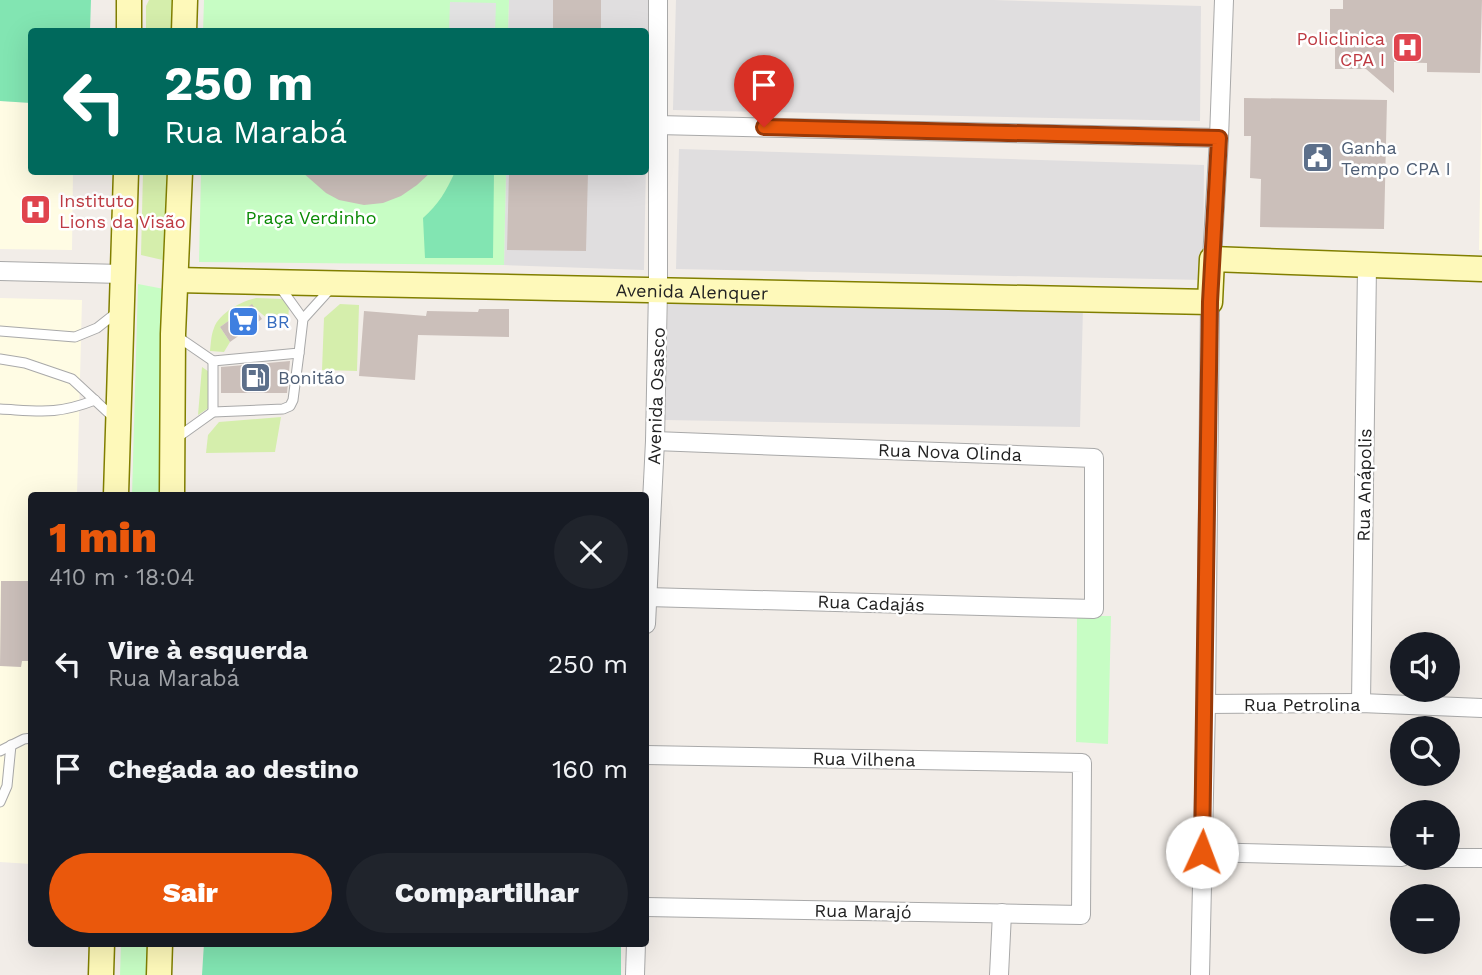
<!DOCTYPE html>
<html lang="pt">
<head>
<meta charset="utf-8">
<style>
	body { margin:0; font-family:"Work Sans",sans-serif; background:#20242c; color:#f1f3f6; height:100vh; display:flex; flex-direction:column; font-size:26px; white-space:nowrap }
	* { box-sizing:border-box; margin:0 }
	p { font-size:23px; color:#9ea1a6 }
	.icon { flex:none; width:38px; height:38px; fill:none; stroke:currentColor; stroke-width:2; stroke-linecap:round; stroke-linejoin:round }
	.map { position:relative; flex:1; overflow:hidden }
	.sheet { position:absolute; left:28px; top:492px; width:621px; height:455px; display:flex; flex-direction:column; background:#171b24; border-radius:7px; box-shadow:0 7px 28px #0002 }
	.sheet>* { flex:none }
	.top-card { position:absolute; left:28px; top:28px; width:621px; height:147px; border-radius:7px; box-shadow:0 7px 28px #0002; background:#00695c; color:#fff; overflow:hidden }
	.buttons { position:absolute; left:1390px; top:632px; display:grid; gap:14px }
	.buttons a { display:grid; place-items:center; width:70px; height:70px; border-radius:50%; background:#171b24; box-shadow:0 7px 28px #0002; font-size:35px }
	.pin { position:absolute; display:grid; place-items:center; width:60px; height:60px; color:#fff; margin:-72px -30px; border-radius:50% 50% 50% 0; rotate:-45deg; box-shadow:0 0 7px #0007 }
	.pin .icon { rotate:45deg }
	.me { position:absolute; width:77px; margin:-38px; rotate:2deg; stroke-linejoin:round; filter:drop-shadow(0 0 5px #0008) }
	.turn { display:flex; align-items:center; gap:24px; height:147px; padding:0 21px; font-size:32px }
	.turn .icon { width:91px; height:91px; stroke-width:2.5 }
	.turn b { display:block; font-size:49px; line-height:60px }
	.round { display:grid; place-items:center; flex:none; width:74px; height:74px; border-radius:37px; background:#20242c }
	.summary { display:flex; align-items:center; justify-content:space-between; height:119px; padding:0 21px }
	h1 { font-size:42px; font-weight:800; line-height:52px; color:#ea580c }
	.button { display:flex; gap:14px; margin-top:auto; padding:14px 21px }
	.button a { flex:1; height:80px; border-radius:42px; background:#ea580c; color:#fff; font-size:28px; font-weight:800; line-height:80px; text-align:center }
	.button a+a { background:#20242c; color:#f1f3f6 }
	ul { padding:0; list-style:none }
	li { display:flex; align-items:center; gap:21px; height:105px; padding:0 21px }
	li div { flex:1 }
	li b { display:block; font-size:26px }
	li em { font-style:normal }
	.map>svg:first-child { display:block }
	.residential { fill:#e0dedf }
	.education { fill:#fffce4 }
	.grass { fill:#d5eeac }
	.park { fill:#c7fdc4 }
	.pitch { fill:#82e5b2 }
	.parking { fill:#e2e2e2 }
	.building { fill:#cbbfba }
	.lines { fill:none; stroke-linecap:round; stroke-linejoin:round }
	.lane-casing { stroke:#a9a9a9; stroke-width:11 }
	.street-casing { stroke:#a9a9a9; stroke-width:20 }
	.secondary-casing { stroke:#817f00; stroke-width:27 }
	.lane { stroke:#fff; stroke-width:9 }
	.street { stroke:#fff; stroke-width:18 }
	.secondary { stroke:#fef9ba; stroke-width:24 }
	.route-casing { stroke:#983908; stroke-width:18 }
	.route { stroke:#ea580c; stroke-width:12 }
	.labels { text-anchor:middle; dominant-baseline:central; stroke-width:5; stroke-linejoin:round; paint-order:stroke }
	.health-label { font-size:18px; fill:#be3a42; stroke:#fff; text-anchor:end }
	.service-label { font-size:18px; fill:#4e5e75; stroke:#fff; text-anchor:start }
	.park-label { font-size:18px; fill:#0a8a05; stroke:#fff }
	.street-label { font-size:18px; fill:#222; stroke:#fff }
	.shop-label { font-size:18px; fill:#366cbe; stroke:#fff; text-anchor:start }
</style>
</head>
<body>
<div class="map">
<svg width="1482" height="975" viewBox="0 0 1482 975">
	<rect width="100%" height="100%" fill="#f2ede8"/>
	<g class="residential">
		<polygon points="509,0 649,0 644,270 504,265 506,172 646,172 646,32 508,31"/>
		<polygon points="676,0 994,0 1201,6 1200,121 673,110"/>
		<polygon points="679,149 1204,165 1203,280 676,269"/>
		<polygon points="668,300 1083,307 1080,427 665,420"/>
	</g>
	<g class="education">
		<polygon points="1482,78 1482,250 1479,250"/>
		<polygon points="0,101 31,103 32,172 73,172 72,250 0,249"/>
		<polygon points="0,298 82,300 77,495 32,495 31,864 0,862"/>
	</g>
	<g class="grass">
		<polygon points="149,0 172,0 172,31 146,31 146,6"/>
		<polygon points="143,172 169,172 167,261 141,255"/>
		<path d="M256 298 283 299 289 307 288 320 268 319 251 305 220 327 230 342 224 352 210 351C211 343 211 335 214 328 219 313 242 301 256 298Z"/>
		<polygon points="340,304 359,305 357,371 322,370 324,318"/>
		<polygon points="202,367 212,374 210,407 198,415"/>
		<polygon points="281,417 275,452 206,453 208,435 219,422"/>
	</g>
	<g class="park">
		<polygon points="204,0 509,0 508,31 203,32"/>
		<polygon points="201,172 506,172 504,265 199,262"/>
		<polygon points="138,284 164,289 159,495 132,495"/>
		<polygon points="1077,616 1111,616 1108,744 1076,742"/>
		<polygon points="121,943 148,943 147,975 120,975"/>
	</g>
	<g class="pitch">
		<polygon points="0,0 91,0 90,31 32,32 31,103 0,101"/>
		<path d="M455 172H494L493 258H425L423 218C439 204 446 191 455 172Z"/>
		<polygon points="204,943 621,943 621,975 202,975"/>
	</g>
	<polygon class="parking" points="450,2 496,3 495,31 449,31"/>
	<g class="building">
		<rect x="553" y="0" width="48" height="32"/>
		<polygon points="1343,0 1482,0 1480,73 1427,72 1427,63 1394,62 1394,93 1366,69 1335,69 1335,34 1330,34 1330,9 1343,9"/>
		<polygon points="1244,98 1387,100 1384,229 1260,227 1261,179 1250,178 1251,136 1244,136"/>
		<polygon points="302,172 431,172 417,185 401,196 383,203 364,205 339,200 326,193"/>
		<polygon points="509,172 588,172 586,251 507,250"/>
		<polygon points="252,304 262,319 230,342 220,327"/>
		<polygon points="479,309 509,309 509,337 418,335 415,380 359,376 364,311 426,316 427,311 478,312"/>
		<polygon points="290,361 287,393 221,393 221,367"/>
		<polygon points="1,581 32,581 32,661 22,661 21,667 0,666"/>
	</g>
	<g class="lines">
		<defs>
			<g id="lane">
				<polyline points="280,287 303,319"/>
				<polyline points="0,331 75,337 97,328 116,313"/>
				<polyline points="178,337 213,361 299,353 303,319 332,287"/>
				<polyline points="0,359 25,363 72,379 113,417"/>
				<polyline points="213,361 213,412"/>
				<path d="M0 409C39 411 57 415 95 400"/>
				<polyline points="178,437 213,412 283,409 290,406 293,400 299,353"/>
				<polyline points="0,751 24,739 32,738"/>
				<polyline points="0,802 7,786 11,745"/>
			</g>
			<g id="street">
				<polyline points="657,125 1219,138"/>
				<polyline points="1212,259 1219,138 1224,0"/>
				<polyline points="0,271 122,274"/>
				<polyline points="647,597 1094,609 1094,458 655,441"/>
				<polyline points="646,624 655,441 658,289 658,0"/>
				<polyline points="1361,703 1367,266"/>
				<polyline points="1206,704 1361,703 1482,708"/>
				<polyline points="646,755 1082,763 1081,915 646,907"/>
				<polyline points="1202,852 1402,857"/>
				<polyline points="1438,858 1482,858"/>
				<polyline points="635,975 636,943"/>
				<polyline points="999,975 1002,913"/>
				<polyline points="1200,975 1206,704 1210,302"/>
			</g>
			<g id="secondary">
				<polyline points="129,32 129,0"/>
				<polyline points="184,32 185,0"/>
				<path id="s1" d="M176 280 1210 302 1212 259 1482 269"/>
				<polyline points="116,495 126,172"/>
				<polyline points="172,495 173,334 180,172"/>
				<polyline points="101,975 102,943"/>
				<polyline points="159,975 160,943"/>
			</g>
		</defs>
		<use href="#lane" class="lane-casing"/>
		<use href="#street" class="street-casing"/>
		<use href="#secondary" class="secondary-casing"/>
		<use href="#lane" class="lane"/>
		<use href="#street" class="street"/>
		<use href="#secondary" class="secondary"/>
	</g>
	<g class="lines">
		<defs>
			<polyline id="route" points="764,127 1219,138 1210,302 1202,852"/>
		</defs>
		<use href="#route" class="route-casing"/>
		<use href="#route" class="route"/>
	</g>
	<defs>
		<symbol id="hospital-square" viewBox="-11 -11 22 22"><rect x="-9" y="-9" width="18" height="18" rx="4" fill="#e0444e" stroke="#fff"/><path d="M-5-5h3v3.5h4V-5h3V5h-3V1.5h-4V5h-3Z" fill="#fff"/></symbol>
		<symbol id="civic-square" viewBox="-11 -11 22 22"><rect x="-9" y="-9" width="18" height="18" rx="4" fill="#5c6f8a" stroke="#fff"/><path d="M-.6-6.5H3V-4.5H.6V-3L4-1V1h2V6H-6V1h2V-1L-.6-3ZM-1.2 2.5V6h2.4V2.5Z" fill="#fff"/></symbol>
		<symbol id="supermarket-square" viewBox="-11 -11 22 22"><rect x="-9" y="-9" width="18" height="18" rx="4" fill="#3f7fe0" stroke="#fff"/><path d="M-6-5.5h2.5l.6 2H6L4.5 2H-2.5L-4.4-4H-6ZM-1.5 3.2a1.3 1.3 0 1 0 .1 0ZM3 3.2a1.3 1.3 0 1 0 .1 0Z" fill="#fff"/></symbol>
		<symbol id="fuel-square" viewBox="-11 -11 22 22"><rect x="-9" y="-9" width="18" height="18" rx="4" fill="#5c6f8a" stroke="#fff"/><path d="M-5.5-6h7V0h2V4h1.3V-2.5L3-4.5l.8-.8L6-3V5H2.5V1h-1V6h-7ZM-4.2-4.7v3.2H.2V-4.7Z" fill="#fff"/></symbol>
	</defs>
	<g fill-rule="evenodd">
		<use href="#hospital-square" x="1390" y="30" width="35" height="35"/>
		<use href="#civic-square" x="1300" y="140" width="35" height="35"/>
		<use href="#hospital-square" x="18" y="192" width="35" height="35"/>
		<use href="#supermarket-square" x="226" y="304" width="35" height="35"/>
		<use href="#fuel-square" x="238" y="360" width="35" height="35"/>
	</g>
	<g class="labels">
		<g class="health-label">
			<text x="1385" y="38">Policlinica<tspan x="1385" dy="21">CPA I</tspan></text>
			<text x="59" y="200" text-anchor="start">Instituto<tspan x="59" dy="21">Lions da Visão</tspan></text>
		</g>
		<g class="service-label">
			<text x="1341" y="147">Ganha<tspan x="1341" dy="21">Tempo CPA I</tspan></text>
			<text x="278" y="377">Bonitão</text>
		</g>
		<g class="park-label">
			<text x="311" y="217">Praça Verdinho</text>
		</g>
		<g class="street-label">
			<text stroke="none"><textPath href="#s1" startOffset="516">Avenida Alenquer</textPath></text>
			<text transform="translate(656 396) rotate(-88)">Avenida Osasco</text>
			<text transform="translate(950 452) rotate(2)">Rua Nova Olinda</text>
			<text transform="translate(1364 485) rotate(-89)">Rua Anápolis</text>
			<text transform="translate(871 603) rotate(2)">Rua Cadajás</text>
			<text x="1302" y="704">Rua Petrolina</text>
			<text transform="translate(864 759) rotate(1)">Rua Vilhena</text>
			<text transform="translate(863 911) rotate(1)">Rua Marajó</text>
		</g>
		<g class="shop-label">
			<text x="266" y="321">BR</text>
		</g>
	</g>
</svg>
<div class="buttons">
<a><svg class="icon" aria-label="sound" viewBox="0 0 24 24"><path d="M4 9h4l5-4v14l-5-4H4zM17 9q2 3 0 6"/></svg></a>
<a><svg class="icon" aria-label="search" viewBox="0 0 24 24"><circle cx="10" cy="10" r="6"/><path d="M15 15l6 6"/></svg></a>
<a>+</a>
<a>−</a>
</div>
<div class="pin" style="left:764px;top:127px;background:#d93025"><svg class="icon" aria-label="arrive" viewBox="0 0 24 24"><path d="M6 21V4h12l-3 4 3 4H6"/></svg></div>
<svg class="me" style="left:1202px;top:852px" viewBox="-20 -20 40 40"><circle r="19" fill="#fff"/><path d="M0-13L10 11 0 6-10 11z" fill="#ea580c"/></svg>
<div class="top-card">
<div class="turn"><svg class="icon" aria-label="left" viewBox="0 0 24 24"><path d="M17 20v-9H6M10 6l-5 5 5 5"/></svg><div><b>250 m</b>Rua Marabá</div></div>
</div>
<section class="sheet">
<div class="summary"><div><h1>1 min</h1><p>410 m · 18:04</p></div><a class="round"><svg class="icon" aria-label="close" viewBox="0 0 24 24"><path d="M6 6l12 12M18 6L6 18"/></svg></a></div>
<ul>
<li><svg class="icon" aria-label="left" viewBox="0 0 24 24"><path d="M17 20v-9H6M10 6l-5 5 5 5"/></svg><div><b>Vire à esquerda</b><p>Rua Marabá</p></div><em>250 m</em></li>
<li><svg class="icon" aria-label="arrive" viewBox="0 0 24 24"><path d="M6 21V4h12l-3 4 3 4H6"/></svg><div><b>Chegada ao destino</b></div><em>160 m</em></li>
</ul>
<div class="button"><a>Sair</a><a>Compartilhar</a></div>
</section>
</div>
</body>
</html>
